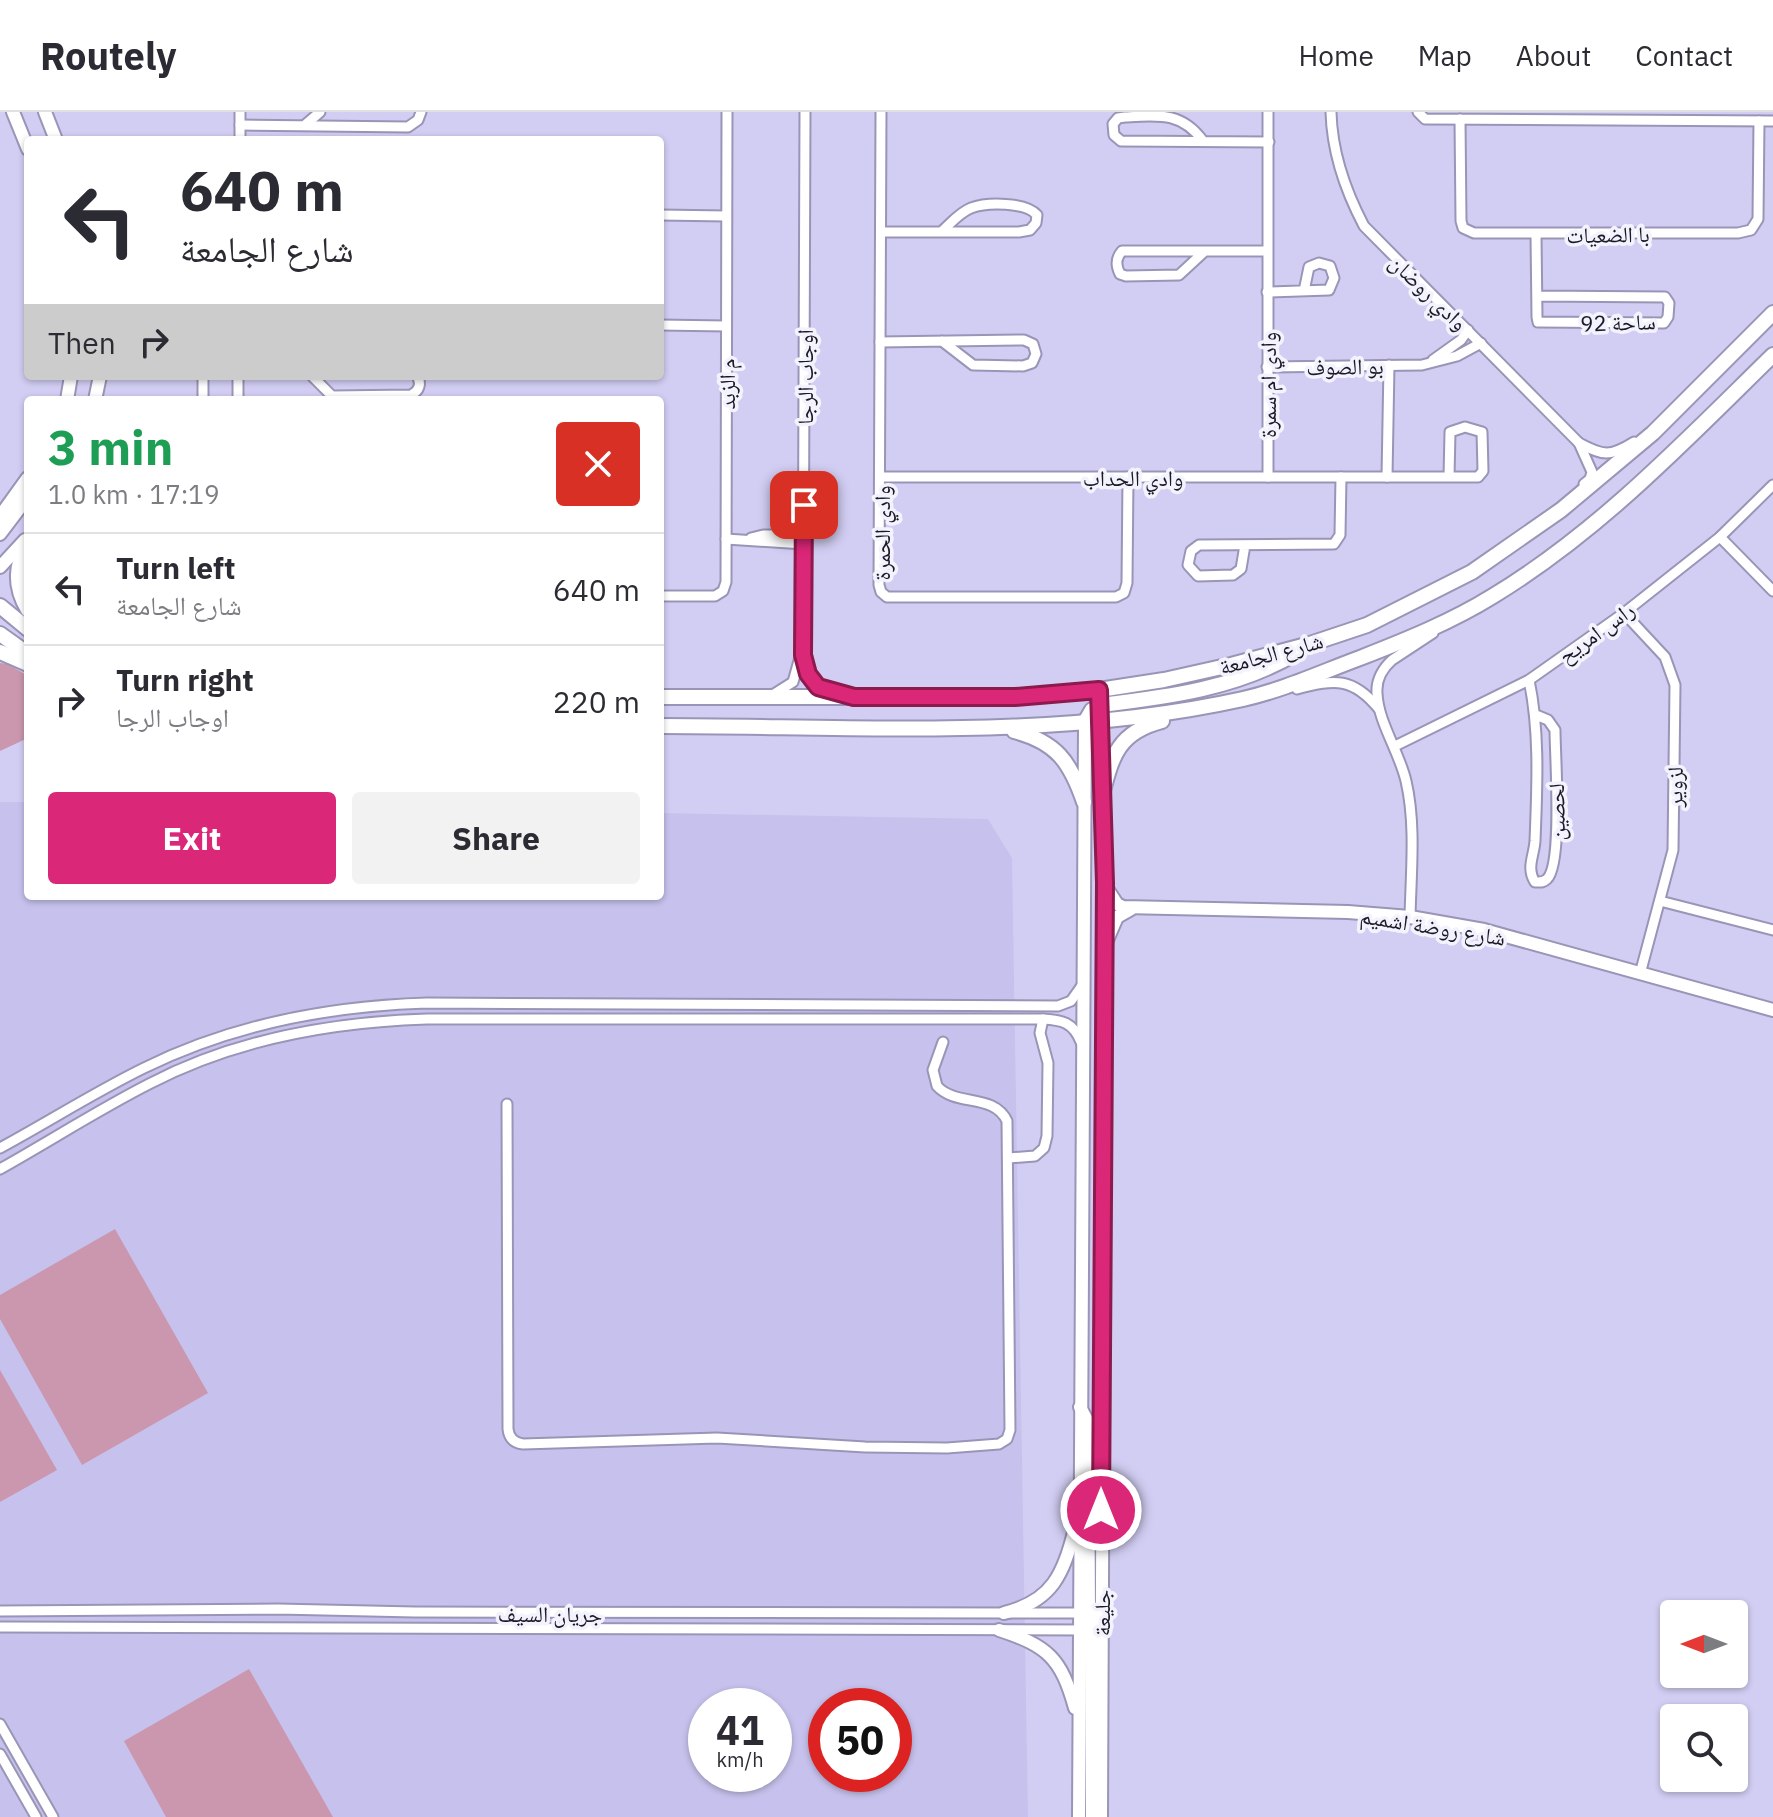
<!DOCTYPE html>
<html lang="en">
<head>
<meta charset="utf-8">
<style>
	body { margin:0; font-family:"IBM Plex Sans","Noto Naskh Arabic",sans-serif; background:#f2f2f3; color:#2b2b33; height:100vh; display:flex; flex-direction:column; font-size:30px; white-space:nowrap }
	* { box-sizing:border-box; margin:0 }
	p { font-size:26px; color:#7c7c81 }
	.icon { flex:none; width:44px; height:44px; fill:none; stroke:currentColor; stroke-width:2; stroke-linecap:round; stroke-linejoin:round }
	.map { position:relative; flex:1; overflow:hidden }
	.sheet { position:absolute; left:24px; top:284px; width:640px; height:504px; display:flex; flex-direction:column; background:#fff; border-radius:8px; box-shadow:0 2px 6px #0004 }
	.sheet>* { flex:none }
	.banner { position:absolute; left:24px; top:24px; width:640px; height:244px; border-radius:8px; box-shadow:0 2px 6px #0004; background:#fff; color:#2b2b33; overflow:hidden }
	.needle { width:52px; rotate:270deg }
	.controls { position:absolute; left:1660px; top:1488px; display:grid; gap:16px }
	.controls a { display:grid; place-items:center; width:88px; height:88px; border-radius:8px; background:#fff; box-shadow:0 2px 6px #0004; font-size:40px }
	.speed { position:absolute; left:688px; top:1576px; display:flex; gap:16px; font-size:40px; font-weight:700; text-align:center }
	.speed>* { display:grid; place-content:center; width:104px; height:104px; border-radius:50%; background:#fff; box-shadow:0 2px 6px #0004; line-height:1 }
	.speed small { font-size:20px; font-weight:400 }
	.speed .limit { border:12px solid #d22; background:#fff; color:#111 }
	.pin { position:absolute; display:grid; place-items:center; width:68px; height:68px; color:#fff; margin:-34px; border-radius:16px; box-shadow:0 4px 12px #0006 }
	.me { position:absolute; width:88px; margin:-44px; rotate:0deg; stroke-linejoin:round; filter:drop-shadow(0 0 6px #0008) }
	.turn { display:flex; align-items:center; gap:28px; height:168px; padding:0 24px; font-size:36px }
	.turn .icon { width:104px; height:104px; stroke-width:2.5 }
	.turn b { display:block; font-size:56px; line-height:68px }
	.then { display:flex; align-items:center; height:76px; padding:0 24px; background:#0003; gap:16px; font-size:30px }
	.round { display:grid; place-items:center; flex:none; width:84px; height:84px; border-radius:8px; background:#f2f2f3 }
	.head { display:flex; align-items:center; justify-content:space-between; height:136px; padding:0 24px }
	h1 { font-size:48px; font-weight:700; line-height:60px; color:#1e9e55 }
	.button { display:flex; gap:16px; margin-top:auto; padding:16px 24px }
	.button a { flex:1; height:92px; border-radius:8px; background:#db2777; color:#fff; font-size:32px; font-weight:700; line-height:92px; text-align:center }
	.button a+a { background:#f2f2f3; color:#2b2b33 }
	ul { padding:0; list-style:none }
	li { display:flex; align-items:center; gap:24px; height:112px; padding:0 24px; border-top:2px solid #e1e1e2 }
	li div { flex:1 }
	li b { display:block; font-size:30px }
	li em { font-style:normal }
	header { display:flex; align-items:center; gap:48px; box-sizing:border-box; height:112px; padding:0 40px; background:#fff; border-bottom:2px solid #e1e1e2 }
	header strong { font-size:38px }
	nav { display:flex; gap:44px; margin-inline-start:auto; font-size:28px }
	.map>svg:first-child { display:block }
	.built { fill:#c6c2ed; fill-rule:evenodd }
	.garden { fill:#ca97af }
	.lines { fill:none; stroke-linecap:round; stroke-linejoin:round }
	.street-casing { stroke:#9895b7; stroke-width:13 }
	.secondary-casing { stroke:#9895b7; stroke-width:16 }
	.primary-casing { stroke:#9895b7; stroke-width:18 }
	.street { stroke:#fff; stroke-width:9 }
	.secondary { stroke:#fff; stroke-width:12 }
	.primary { stroke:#fff; stroke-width:14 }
	.route-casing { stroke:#8e194d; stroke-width:20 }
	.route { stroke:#db2777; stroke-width:14 }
	.labels { text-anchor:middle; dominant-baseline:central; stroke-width:7; stroke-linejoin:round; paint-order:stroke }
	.street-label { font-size:22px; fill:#1b1926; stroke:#f3f3fe }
</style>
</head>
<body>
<header>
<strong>Routely</strong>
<nav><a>Home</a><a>Map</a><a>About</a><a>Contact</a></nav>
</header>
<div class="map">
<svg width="1773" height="1705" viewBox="0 0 1773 1705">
	<rect width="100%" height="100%" fill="#d2cef3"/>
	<path class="built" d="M0 690H28V784H660V701L988 707 1012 746 1028 1705H0ZM706 1594H774V1662H706ZM826 1594H894V1662H826Z"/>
	<g class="garden">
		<polygon points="0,551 8,552 28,564 28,626 0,639"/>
		<polygon points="115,1117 208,1281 82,1353 0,1207 0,1183"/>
		<polygon points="0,1258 57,1358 0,1390"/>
		<polygon points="249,1557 333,1705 166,1705 124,1629"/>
	</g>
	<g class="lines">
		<defs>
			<g id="street">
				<path d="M805 0 803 543C805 564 814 574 834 581"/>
				<polyline points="881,0 879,473 881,480 887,485 1116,485 1124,481 1127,471 1128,365"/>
				<path d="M1331 0C1332 41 1345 78 1364 114L1579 331 1592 360 1590 367 1584 372"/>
				<polyline points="1418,0 1425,7 1773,9"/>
				<polyline points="1460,7 1461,109 1463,116 1474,121 1738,121 1751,118 1758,107 1759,9"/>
				<polyline points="240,13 408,15 418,8 421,0"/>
				<polyline points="305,13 320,0"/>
				<polyline points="240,28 240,0"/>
				<path d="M1203 29C1182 0 1160 3 1125 5L1118 6 1113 12 1114 23 1121 29 1269 30"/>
				<polyline points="660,103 726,104"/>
				<path d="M881 120H1019L1030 118 1036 111 1037 103C1026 90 987 90 971 96 960 100 950 112 941 120"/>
				<polyline points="1536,123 1537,205 1538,210 1664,211 1668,205 1669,191 1665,185 1537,184"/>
				<path d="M1205 139 1179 163 1126 164 1120 162C1116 154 1115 147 1122 139H1267"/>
				<polyline points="1267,180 1329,178 1334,166 1330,154 1319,151 1309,155 1304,179"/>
				<polyline points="660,213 726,214"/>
				<polyline points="880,230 1024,228 1033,232 1036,242 1032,251 1023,254 973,253 942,229"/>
				<polyline points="1433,248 1461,228 1468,218"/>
				<polyline points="1267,255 1422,253 1457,244 1481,231"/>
				<polyline points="238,264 238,288"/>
				<path d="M312 264 332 284 411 283C419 279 422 272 417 264"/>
				<polyline points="203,288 203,264"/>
				<path d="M1579 331C1603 344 1610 345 1634 330"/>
				<polyline points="880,365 1478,365 1483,359 1482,320 1465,315 1450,320 1449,365"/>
				<polyline points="1268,365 1268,0"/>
				<polyline points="1387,365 1389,253"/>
				<polyline points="1720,425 1773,479"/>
				<polyline points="751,426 763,423 804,423"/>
				<polyline points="726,427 804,432"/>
				<polyline points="1245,433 1241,457 1233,463 1198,464 1188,453 1191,439 1199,433 1334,432 1340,423 1341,365"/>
				<polyline points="660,484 715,484 723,479 726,470 727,0"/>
				<polyline points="1624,501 1665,545 1675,573 1673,738 1640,862"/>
				<path d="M1529 568C1540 620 1537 676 1535 729 1534 744 1526 756 1535 770 1540 770 1543 771 1547 767 1563 752 1555 644 1555 618L1548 608 1536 603"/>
				<path d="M1297 577C1335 567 1353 565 1379 597"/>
				<polyline points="774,582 793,570 800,545"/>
				<polyline points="1395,634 1529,568 1624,501 1720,425 1773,373"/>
				<polyline points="1660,789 1773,818"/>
				<path d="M1410 805C1411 760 1416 712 1406 669 1399 639 1378 610 1377 581 1376 568 1383 556 1392 548L1433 521"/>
				<path d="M507 992 508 1317C509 1326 514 1331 523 1332L717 1326 865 1335 947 1336 999 1332 1007 1327 1010 1318 1007 1009C994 981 956 995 937 974L933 958 943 930"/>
				<path d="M0 1036C48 1010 95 980 144 956 233 912 329 894 427 891L1058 894 1071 889 1083 872"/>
				<polyline points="1008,1046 1035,1044 1044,1036 1047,1024 1048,951 1040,921 1043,907"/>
				<path d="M0 1057C50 1029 98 998 149 972 235 927 331 910 427 907H1043C1062 908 1073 910 1081 930"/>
				<polyline points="0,1499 278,1497 415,1500 1100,1501"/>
				<polyline points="0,1515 1085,1518"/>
				<polyline points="0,1612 53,1705"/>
				<polyline points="0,1642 36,1705"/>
			</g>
			<g id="secondary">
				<polyline points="13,0 28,37"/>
				<polyline points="45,0 56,28"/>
				<polyline points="67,288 71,264"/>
				<polyline points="95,288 100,264"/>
				<polyline points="0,422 28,385"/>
				<polyline points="0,455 25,428"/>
				<polyline points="1099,578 1105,771 1101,1705"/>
				<polyline points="1106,775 1117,792 1123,795 1348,800 1410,805 1484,818 1773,898"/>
				<polyline points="1107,828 1117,805 1131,797"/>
				<polyline points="1080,1295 1088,1310 1089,1500 1092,1509 1100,1517"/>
				<path d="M1004 1501C1053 1489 1063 1462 1075 1417"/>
				<polyline points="1088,1507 1091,1522 1092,1705"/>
				<path d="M999 1518C1048 1534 1061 1546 1075 1596"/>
				<polyline points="1079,1705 1085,610"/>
			</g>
			<g id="primary">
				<polyline points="0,406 28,367"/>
				<path d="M28 430C15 454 14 474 28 498"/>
				<polyline points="0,494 28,517"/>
				<polyline points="0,522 28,542"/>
				<polyline points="0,540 28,552"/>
				<polyline points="660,585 1015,585 1099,578 1164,568 1231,553 1310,532 1367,513 1472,460 1561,398 1653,321 1773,201"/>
				<path d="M1085 610 1092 598 1101 593C1168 585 1238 576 1296 541"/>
				<path d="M660 614C853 614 1054 629 1243 587 1283 578 1322 560 1360 546 1406 528 1451 510 1493 484 1600 419 1685 329 1773 243"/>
				<path d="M1014 619C1056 630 1070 649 1084 690"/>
				<path d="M1102 683C1112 643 1119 620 1162 609"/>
			</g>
		</defs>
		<use href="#street" class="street-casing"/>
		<use href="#secondary" class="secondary-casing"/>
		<use href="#primary" class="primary-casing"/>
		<use href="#street" class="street"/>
		<use href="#secondary" class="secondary"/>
		<use href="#primary" class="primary"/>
	</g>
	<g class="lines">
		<defs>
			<polyline id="route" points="804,393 803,543 808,562 818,575 854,585 1015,585 1099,578 1105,771 1101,1398"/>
		</defs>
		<use href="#route" class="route-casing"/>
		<use href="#route" class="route"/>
	</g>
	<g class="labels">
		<g class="street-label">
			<text transform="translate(1608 122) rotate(-1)">با الضعيات</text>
			<text transform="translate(1429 180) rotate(44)">وادي روضان</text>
			<text transform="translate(1618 210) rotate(-2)">ساحة 92</text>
			<text transform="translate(1345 254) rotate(-1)">بو الصوف</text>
			<text transform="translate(804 265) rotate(-90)">اوجاب الرجا</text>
			<text transform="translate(726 272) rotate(-90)">م الزبد</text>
			<text transform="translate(1267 273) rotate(-90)">وادي ام سمرة</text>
			<text x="1133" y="365">وادي الحداب</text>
			<text transform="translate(881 421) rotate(-90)">وادي الحمرة</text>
			<text transform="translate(1596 520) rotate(-36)">راس امريح</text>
			<text transform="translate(1271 541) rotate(-15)">شارع الجامعة</text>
			<text transform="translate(1674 675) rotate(-89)">لزوير</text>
			<text transform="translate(1556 700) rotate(-91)">لحصين</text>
			<text transform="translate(1433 814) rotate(9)">شارع روضة اشميم</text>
			<text x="550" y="1501">جريان السيف</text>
			<text transform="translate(1101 1501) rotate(-90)">جليعة</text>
		</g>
	</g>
</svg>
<div class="controls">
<a><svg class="needle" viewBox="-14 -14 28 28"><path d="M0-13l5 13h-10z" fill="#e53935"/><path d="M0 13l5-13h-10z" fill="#7c7c81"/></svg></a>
<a><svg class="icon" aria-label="search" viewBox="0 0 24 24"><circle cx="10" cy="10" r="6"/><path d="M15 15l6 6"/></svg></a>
</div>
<div class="speed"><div>41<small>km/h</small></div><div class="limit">50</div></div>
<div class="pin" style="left:804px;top:393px;background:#d93025"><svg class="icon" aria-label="arrive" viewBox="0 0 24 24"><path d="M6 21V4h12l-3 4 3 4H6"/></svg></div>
<svg class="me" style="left:1101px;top:1398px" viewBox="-20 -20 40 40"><circle r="17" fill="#db2777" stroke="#fff" stroke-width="3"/><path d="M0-11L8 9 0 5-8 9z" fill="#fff"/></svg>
<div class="banner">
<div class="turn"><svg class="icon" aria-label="left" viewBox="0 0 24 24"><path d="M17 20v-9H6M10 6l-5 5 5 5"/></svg><div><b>640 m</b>شارع الجامعة</div></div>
<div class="then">Then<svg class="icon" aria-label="right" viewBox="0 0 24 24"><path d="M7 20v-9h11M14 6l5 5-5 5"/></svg></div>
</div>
<section class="sheet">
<div class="head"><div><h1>3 min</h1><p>1.0 km · 17:19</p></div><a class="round" style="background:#d93025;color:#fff"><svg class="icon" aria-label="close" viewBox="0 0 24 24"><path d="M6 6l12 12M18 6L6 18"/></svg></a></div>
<ul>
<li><svg class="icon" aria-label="left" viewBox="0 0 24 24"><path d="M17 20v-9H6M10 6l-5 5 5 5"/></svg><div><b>Turn left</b><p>شارع الجامعة</p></div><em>640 m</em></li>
<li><svg class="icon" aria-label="right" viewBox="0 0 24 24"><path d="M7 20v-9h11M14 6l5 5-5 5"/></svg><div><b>Turn right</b><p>اوجاب الرجا</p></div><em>220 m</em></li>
</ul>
<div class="button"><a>Exit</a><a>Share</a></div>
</section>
</div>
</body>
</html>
